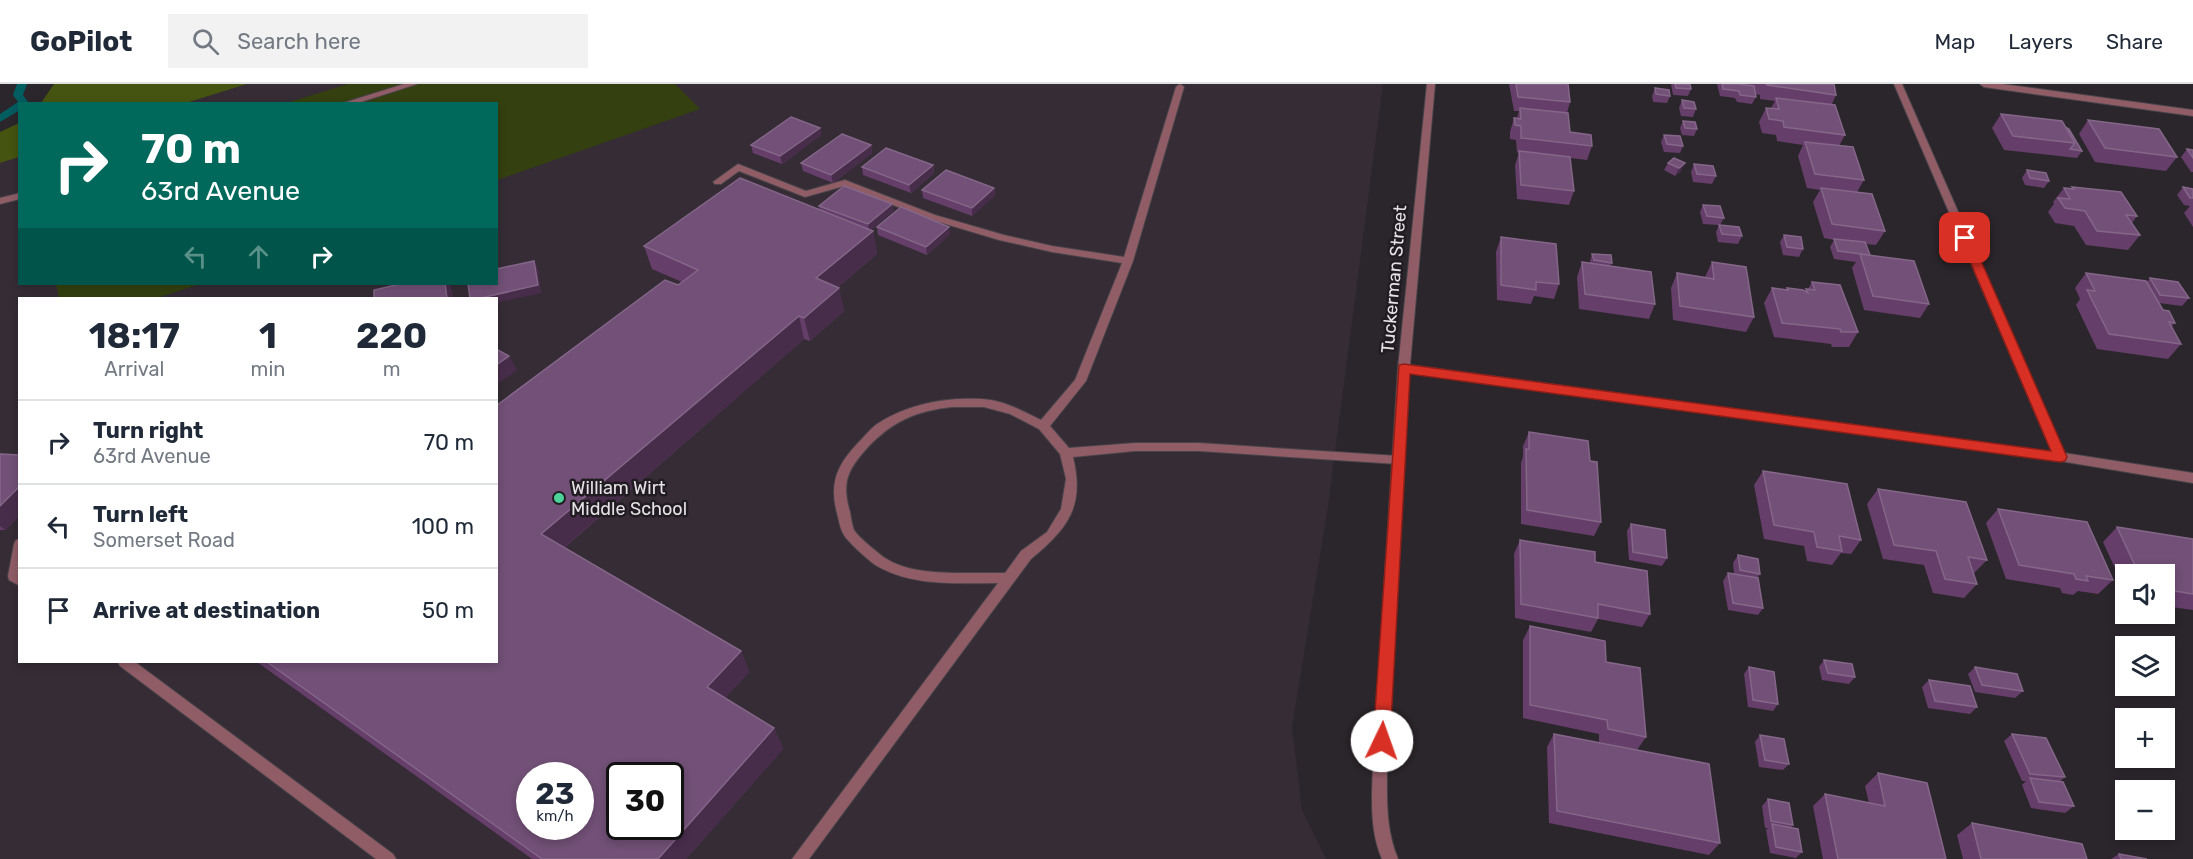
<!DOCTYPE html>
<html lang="en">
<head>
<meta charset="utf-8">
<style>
	body { margin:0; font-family:Rubik,sans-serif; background:#f2f2f3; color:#1f2937; height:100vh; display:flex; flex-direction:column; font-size:22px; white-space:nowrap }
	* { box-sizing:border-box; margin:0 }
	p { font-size:20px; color:#747a83 }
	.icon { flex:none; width:33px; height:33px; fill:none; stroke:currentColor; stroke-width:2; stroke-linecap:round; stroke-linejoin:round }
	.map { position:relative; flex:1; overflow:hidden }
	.panel { position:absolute; left:18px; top:213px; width:480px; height:366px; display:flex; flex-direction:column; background:#fff; border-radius:0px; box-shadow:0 3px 9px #0003 }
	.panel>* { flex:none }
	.guide { position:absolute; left:18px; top:18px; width:480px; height:183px; border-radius:0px; box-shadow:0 3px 9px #0003; background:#00695c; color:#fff; overflow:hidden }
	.buttons { position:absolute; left:2115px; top:480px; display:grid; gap:12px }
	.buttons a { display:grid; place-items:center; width:60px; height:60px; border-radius:0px; background:#fff; box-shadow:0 3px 9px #0003; font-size:30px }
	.speed { position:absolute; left:516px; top:678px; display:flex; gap:12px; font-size:30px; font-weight:700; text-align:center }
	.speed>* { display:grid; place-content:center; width:78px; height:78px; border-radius:50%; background:#fff; box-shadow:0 3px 9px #0003; line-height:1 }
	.speed small { font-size:15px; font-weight:400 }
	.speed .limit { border:3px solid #111; border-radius:9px; background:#fff; color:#111 }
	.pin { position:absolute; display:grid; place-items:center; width:51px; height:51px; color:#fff; margin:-26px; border-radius:12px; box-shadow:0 3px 9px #0006 }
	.me { position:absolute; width:66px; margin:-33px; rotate:3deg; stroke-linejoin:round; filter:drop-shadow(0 0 4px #0008) }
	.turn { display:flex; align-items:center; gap:21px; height:126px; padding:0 24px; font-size:27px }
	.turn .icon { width:78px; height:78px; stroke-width:2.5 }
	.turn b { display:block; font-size:42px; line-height:51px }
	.lanes { display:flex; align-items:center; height:57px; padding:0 24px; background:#0003; justify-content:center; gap:30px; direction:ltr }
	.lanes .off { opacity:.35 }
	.eta { display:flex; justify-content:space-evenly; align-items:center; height:102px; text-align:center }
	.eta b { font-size:36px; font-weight:700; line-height:42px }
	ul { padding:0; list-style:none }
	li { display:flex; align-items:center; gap:18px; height:84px; padding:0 24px; border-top:2px solid #e0e1e3 }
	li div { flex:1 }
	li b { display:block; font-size:22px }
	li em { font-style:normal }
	header { display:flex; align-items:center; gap:36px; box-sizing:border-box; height:84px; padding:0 30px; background:#fff; border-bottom:2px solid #e0e1e3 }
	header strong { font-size:28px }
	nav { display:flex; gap:33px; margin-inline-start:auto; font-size:21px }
	.search { width:420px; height:54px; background:#f2f2f3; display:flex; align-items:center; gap:15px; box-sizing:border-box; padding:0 21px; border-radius:0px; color:#747a83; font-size:22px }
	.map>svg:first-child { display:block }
	.built { fill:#352c36; fill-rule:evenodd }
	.green { fill:#34400f }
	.forest { fill:#455410 }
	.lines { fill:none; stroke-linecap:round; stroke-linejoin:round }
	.stream { fill:#005d60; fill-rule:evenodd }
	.service-casing { stroke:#494449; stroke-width:2 }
	.minor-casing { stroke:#494449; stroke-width:2 }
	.service { fill:#905d67; fill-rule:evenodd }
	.minor { fill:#905d67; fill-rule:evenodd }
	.wall { fill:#653e6a }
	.shaded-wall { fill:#482d4b }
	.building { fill:#725077; stroke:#846689; stroke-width:1.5; fill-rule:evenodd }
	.route { fill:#d93025; stroke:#8d1f18; stroke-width:1.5 }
	.poi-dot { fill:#4dd39a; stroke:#211c22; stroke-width:2 }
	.labels { text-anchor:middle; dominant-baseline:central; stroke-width:5; stroke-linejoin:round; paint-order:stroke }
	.street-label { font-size:18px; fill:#e5e1e5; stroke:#211c22 }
	.poi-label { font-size:18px; fill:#e5e1e5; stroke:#211c22; text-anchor:start }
</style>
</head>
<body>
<header>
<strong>GoPilot</strong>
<div class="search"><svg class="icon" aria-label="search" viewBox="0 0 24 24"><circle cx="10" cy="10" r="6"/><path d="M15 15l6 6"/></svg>Search here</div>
<nav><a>Map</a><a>Layers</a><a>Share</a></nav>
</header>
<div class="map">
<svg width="2193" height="775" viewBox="0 0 2193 775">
	<rect width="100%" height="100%" fill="#2b262b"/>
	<path class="built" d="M247 0H1383L1328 422 1292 643 1302 726 1326 775H0V79L19 73 20 200H496V20L186 19ZM20 214H496V578H20ZM530 692H580V742H530ZM620 692H670V742H620Z"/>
	<g class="green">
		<polygon points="348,0 675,0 700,25 497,96 496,20 283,20"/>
		<polygon points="56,200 200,200 157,214 59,214"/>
	</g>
	<g class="forest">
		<polygon points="54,0 247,0 186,19 41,19"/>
		<polygon points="19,39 19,73 0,79 0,48"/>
	</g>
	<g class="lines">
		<polygon class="stream" points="17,0 27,0 23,11 28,18 20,20 20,26 0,38 0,30 18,18 13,11"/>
		<defs>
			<g id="service">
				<polygon points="404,0 417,0 355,20 340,20"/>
				<path d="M1180 0 1184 3 1133 177 1086 297 1050 342 1069 364 1135 359H1199L1398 372 1404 376 1398 380 1199 367H1135L1073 373C1085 423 1068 444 1031 475L809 775H792L998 499C958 499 913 503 877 482 869 477 848 458 844 451 840 445 839 436 837 429 829 399 837 381 858 359 864 353 870 345 877 340 908 320 945 313 982 315 1003 316 1023 327 1041 336L1075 296 1122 179 1052 168 999 156 929 135 844 102 805 113 739 87 721 100H715L713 98 738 80 806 107 845 96 935 131 1004 151 1052 162 1124 173 1176 3ZM952 323H984L1010 330 1039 345 1060 370 1066 395 1061 425 1047 448 1021 467 1005 489C970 488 915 494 885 474 878 469 858 453 854 446 852 441 851 434 850 428 841 398 848 385 868 363 893 337 916 327 952 323Z"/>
				<polygon points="1980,0 2002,0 2193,26 2193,32 1984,3"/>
				<polygon points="20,109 20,115 0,120 0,114"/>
				<polygon points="20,455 20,502 9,496 8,492 14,460 16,456"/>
				<polygon points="118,578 135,578 393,770 396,775 376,775 120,582"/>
			</g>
			<path id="minor" d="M1427 0H1435L1410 281 2052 368 1894 0H1902L2064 369 2193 389V399L2060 377 1409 289 1387 680C1387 713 1385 744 1398 775H1382C1369 745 1372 712 1373 680L1398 284Z"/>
		</defs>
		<use href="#service" class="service-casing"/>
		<use href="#minor" class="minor-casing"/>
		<use href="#service" class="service"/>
		<use href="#minor" class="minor"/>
	</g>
	<g class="wall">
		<polygon points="1509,0 1568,0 1570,18 1567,29 1570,48 1592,62 1587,76 1570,74 1574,107 1569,121 1517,115 1515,81 1519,69 1517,68 1516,56 1510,55 1510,48 1514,34 1517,34 1519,27 1514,27"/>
		<polygon points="1671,0 1690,0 1691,5 1688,12 1673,11"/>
		<polygon points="1717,0 1834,0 1836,11 1832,20 1845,51 1839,62 1864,96 1857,108 1885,147 1876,161 1865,160 1870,171 1929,220 1920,234 1864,226 1852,184 1856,178 1834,175 1830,163 1834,156 1824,154 1813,118 1820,106 1807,104 1798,72 1803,61 1777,57 1776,51 1762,49 1759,38 1766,24 1771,24 1775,17 1760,15 1760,11 1755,10 1756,13 1752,20 1737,18 1735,14 1720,12"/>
		<polygon points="1655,4 1670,12 1667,19 1653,18 1652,12"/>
		<polygon points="1682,16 1696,25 1693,33 1681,32 1679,24"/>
		<polygon points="2001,30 2067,44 2082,67 2077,74 2004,66 1992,44"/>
		<polygon points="2088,36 2177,73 2166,87 2095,78 2079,50"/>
		<polygon points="1683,37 1697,45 1694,52 1682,51 1680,44"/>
		<polygon points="820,44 821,51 782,80 753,69 751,61"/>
		<polygon points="1664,51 1683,62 1680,69 1664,68 1661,58"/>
		<polygon points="871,61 872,69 833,99 803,87 801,79"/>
		<polygon points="2187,65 2193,66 2193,88 2191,88 2181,73"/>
		<polygon points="1674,74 1681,87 1675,92 1664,86 1668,79"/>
		<polygon points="1694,80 1716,92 1712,100 1693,98 1691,88"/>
		<polygon points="933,81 934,89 911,109 863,91 862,83"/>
		<polygon points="2027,86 2049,97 2044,104 2025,101 2022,94"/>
		<polygon points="2072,103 2137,132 2132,139 2140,151 2128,166 2086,161 2074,142 2055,139 2048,128 2054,120 2053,118 2064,104 2071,105"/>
		<polygon points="2183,103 2193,105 2193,143 2184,129 2190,122 2184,121 2177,111"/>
		<polygon points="994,104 995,111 972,132 923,114 922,106"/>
		<polygon points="892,120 893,127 871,146 873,147 877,170 838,203 844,227 810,257 804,255 564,464 741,567 749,588 725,614 774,644 783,665 686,775 532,775 257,578 496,578 678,201 682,198 652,185 644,162 820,126 819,122"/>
		<polygon points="1703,121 1724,134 1720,141 1742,152 1738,160 1718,158 1716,148 1719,141 1703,140 1700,128"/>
		<polygon points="877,143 950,150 927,171 878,151"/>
		<polygon points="1784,151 1803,165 1799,173 1783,171 1780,158"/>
		<polygon points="1501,153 1559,200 1554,215 1534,212 1531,220 1497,216 1496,168"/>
		<polygon points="1592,170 1612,179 1610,182 1655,220 1649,235 1579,225 1577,193 1582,178 1590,179 1590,177"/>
		<polygon points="1712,178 1754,233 1746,248 1673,236 1671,204 1677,189 1705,193"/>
		<polygon points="2086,189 2146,199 2150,194 2189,214 2182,222 2159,219 2163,226 2175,239 2171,243 2181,260 2168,275 2097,265 2076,221 2080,215 2075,204"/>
		<polygon points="1812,198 1858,248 1849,263 1832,263 1831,260 1774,253 1764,219 1772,204 1786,206 1787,204 1805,207 1806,205 1808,205"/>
		<polygon points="1529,348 1590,377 1601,438 1594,452 1521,440 1521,379 1523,372 1523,362"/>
		<polygon points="0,370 20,371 20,431 5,446 0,446"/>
		<polygon points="1763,387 1861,456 1851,470 1841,469 1832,481 1807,477 1804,462 1764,455 1754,401"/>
		<polygon points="1878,405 1987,476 1973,490 1977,500 1964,514 1933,509 1924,481 1883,475 1867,420"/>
		<polygon points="1998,425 2113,496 2098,510 2078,507 2073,511 2062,509 2060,504 2006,495 1986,439"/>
		<polygon points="1631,440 1667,474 1662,482 1629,476 1627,447"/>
		<polygon points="2117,443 2193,455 2193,526 2164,522 2164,490 2126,490 2126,508 2103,458"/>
		<polygon points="1520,456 1595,478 1650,530 1642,543 1598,535 1591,548 1515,534 1514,470"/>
		<polygon points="1738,471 1760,490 1757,494 1763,524 1758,531 1728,526 1723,497 1728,489 1734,490 1733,479"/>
		<polygon points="1530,542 1606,578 1646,653 1637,666 1599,658 1599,650 1523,634 1523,556"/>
		<polygon points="1824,576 1855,593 1849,600 1822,596 1819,583"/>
		<polygon points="1749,583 1778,620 1773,627 1748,623 1744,590"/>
		<polygon points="1975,583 2023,607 2015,614 1975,608 1968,590"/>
		<polygon points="1929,596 1977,623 1970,630 1928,624 1922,603"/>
		<polygon points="2126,644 2126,666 2124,666 2117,650"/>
		<polygon points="1554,650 1720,759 1709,771 1549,739 1547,663"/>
		<polygon points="2012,650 2065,693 2059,698 2074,722 2065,729 2031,724 2022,701 2026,697 2022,697 2004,657"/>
		<polygon points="1760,651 1789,680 1783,686 1759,683 1755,658"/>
		<polygon points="1878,689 1946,775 1823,775 1813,722 1825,710 1869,719 1865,702"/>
		<polygon points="1768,715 1793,741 1791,743 1802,768 1796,774 1770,769 1766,746 1768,744 1765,744 1762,722"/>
		<polygon points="1972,739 2087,775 1963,775 1957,751"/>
		<polygon points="2119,770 2147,775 2111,775"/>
	</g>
	<g class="shaded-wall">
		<polygon points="820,44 821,51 782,80 780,72"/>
		<polygon points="871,61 872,69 833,99 831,91"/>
		<polygon points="1685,79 1681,87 1675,92 1679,84"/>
		<polygon points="933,81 934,89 911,109 909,101"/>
		<polygon points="994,104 995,111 972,132 972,124"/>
		<polygon points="892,120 893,127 869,148 868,140"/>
		<polygon points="949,143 950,150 927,171 926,163"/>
		<polygon points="873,147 877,170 821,217 816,194"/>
		<polygon points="534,177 538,184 541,209 496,219 496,214 481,214"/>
		<polygon points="445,200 449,200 451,203 453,214 445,214"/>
		<polygon points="839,204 844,227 810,257 804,234"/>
		<polygon points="799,232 804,255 553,473 541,450"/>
		<polygon points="509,272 517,286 496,301 496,281"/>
		<polygon points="20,402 20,431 5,446 0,442 0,422"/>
		<polygon points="741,567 749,588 716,624 707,603"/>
		<polygon points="774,644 783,665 686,775 658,775"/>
	</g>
	<g class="building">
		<polygon points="1516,0 1568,0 1570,18 1518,13"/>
		<polygon points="1675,0 1690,0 1691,5 1676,4"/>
		<polygon points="1722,0 1738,0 1754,2 1756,13 1740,11 1739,7 1723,5"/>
		<polygon points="1766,0 1834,0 1836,11 1767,1"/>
		<polygon points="1655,4 1669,6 1670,12 1656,10"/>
		<polygon points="1776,14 1835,21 1845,51 1784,43 1783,37 1769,35 1766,24 1779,25"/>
		<polygon points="1682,16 1694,18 1696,25 1684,24"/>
		<polygon points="1520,24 1568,29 1570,48 1591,51 1592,62 1521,54 1521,42 1515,41 1514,34 1521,35"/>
		<polygon points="2001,30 2062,37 2075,59 2013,52"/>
		<polygon points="791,33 820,44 780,72 751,61"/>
		<polygon points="2088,36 2159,45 2177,73 2105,64"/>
		<polygon points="1683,37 1695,38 1697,45 1685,44"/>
		<polygon points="2067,44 2069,45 2082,67 2070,65 2075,59"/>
		<polygon points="842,50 871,61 831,91 801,79"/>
		<polygon points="1664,51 1680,52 1683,62 1667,60"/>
		<polygon points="1805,58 1853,63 1864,96 1815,90"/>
		<polygon points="886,64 933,81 909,101 862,83"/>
		<polygon points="2187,65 2193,66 2193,74"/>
		<polygon points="1519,67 1570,73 1574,107 1521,101"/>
		<polygon points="1674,74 1685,79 1679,84 1668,79"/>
		<polygon points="1694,80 1713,82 1716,92 1697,90"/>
		<polygon points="946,86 994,104 972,124 922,106"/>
		<polygon points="2027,86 2046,89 2049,97 2030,94"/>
		<path d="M740 94 873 147 816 194 839 204 804 234 799 232 541 450 741 567 707 603 774 644 658 775H542L267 578H496V322L665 196 678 201 698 186 644 162ZM530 692H580V742H530ZM620 692H670V742H620Z"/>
		<polygon points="844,102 892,120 868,140 819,122"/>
		<polygon points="2072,103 2121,108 2137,132 2126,131 2140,151 2097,147 2085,127 2065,124 2058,114 2070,115 2064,104 2074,105"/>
		<polygon points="2183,103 2193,105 2193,114 2190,114"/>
		<polygon points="1821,104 1872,110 1885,147 1832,140"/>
		<polygon points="1703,121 1720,122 1724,134 1707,132"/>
		<polygon points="901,123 949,143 926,163 877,143"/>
		<polygon points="1719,141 1739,143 1742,152 1722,150"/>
		<polygon points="1784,151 1801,153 1803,165 1787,163"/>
		<polygon points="1501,153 1556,160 1559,200 1536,198 1536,206 1501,201"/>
		<polygon points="1834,155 1865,158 1870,171 1838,167"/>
		<polygon points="1592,170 1611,171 1612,179 1594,176"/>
		<polygon points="1860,170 1914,177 1929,220 1873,212"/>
		<polygon points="534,177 538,201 481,214 470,214 468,200 496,200 496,185"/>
		<polygon points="1582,178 1651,188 1655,220 1585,210"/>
		<polygon points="1712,178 1746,183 1754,233 1680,222 1677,189 1714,195"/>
		<polygon points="2086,189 2146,197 2163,226 2169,227 2175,239 2169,238 2181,260 2109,250 2087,206 2095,207"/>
		<polygon points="2150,194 2178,198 2189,214 2160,211"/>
		<polygon points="1812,198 1840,201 1858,248 1841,248 1840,245 1782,239 1772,204 1788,206 1787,204 1803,206 1808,209 1806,205 1815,206"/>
		<polygon points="400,200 445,200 447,214 374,214 374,206"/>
		<polygon points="496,265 509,272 496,281"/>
		<polygon points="1529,348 1588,357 1590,377 1597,378 1601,438 1527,426 1526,365 1529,365"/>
		<polygon points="0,370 20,371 20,402 0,422"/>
		<polygon points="1763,387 1847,400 1861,456 1839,452 1842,467 1817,463 1814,448 1774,441"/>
		<polygon points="1878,405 1966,418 1987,476 1968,473 1977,500 1945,495 1936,467 1894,461"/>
		<polygon points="1998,425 2087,438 2113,496 2086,492 2088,497 2076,495 2074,490 2019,481"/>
		<polygon points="1631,440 1665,446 1667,474 1633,468"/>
		<polygon points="2117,443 2193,455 2193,510 2164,505 2164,490 2139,490"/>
		<polygon points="1520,456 1595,468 1595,478 1647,487 1650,530 1598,520 1598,534 1521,520"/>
		<polygon points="1738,471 1758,475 1760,490 1740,486"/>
		<polygon points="1728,489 1758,494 1763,524 1733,519"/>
		<polygon points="1530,542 1605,557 1606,578 1640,584 1646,653 1608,645 1607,636 1530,621"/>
		<polygon points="1824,576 1852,580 1855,593 1828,589"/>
		<polygon points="1749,583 1774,588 1778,620 1753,616"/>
		<polygon points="1975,583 2017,590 2023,607 1982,601"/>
		<polygon points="1929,596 1970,602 1977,623 1935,617"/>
		<polygon points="1554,650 1709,680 1720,759 1557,727"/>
		<polygon points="2012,650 2046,654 2065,693 2030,690"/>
		<polygon points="1760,651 1784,655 1789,680 1765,676"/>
		<polygon points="1878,689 1927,699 1946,775 1838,775 1825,710 1885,722"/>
		<polygon points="2030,694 2063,698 2074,722 2039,718"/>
		<polygon points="1768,715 1789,719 1793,741 1771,737"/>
		<polygon points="1972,739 2082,760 2087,775 1981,775"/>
		<polygon points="1772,740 1798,745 1802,768 1776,763"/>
		<polygon points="2119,770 2147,775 2121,775"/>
	</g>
	<polygon class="route" points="1965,150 1971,154 2067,373 2065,377 2060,378 1410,290 1390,657 1387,662 1382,664 1376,662 1373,657 1399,281 1404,280 2051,367 1960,154"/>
	<circle class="poi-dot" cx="559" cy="414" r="6"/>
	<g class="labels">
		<g class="street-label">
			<text transform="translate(1394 195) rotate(-85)">Tuckerman Street</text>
		</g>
		<g class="poi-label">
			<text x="571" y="404">William Wirt<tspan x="571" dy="21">Middle School</tspan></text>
		</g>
	</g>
</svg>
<div class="buttons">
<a><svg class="icon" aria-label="sound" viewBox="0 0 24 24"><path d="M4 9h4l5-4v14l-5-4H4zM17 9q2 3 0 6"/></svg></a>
<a><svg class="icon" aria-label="layers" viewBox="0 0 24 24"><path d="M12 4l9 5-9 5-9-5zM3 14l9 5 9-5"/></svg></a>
<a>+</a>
<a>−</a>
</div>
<div class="speed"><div>23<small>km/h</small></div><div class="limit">30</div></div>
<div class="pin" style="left:1965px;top:154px;background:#d93025"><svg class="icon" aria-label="arrive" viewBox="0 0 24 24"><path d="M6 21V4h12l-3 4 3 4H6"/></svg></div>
<svg class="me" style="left:1382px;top:657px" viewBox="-20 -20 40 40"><circle r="19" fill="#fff"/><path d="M0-13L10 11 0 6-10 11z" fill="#d93025"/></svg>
<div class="guide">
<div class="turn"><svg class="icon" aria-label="right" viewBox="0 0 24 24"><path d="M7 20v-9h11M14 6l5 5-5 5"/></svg><div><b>70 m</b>63rd Avenue</div></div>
<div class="lanes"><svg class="icon off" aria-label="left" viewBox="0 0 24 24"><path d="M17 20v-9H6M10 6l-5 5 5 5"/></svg><svg class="icon off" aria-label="ahead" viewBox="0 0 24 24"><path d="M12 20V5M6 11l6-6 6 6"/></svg><svg class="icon" aria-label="right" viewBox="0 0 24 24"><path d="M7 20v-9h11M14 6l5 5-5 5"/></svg></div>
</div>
<section class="panel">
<div class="eta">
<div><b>18:17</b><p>Arrival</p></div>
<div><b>1</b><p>min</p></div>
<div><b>220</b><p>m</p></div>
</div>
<ul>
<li><svg class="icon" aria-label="right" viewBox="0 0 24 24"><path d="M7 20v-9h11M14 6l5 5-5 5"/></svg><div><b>Turn right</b><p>63rd Avenue</p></div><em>70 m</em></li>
<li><svg class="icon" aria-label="left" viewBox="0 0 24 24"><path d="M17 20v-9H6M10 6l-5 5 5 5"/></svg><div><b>Turn left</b><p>Somerset Road</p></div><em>100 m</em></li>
<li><svg class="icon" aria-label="arrive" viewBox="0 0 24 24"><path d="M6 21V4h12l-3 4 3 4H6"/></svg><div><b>Arrive at destination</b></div><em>50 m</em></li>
</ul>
</section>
</div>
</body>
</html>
